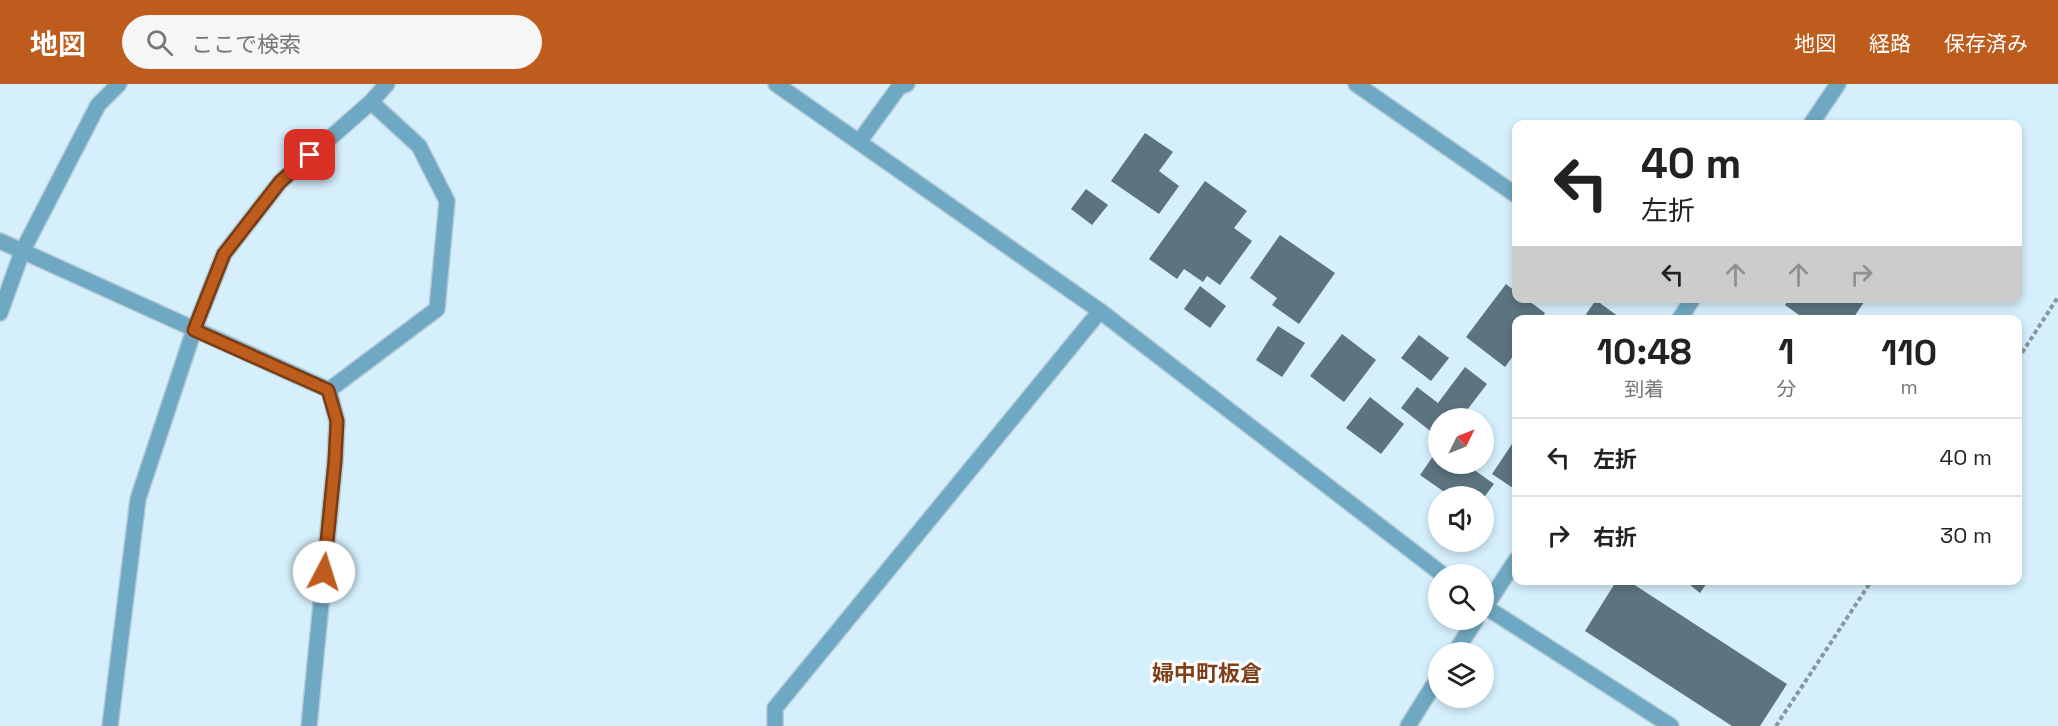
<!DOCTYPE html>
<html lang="ja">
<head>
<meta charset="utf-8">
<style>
	body { margin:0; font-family:"Space Grotesk","Noto Sans JP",sans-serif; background:#f6f6f6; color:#222; height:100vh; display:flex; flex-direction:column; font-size:22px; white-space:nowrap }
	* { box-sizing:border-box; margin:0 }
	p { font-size:20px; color:#767676 }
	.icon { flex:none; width:33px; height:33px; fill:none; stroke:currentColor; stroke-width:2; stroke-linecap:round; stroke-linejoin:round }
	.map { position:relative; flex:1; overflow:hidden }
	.details { position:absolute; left:1512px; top:231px; width:510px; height:270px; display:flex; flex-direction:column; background:#fff; border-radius:12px; box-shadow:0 3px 9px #0003 }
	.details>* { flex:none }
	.banner { position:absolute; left:1512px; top:36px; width:510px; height:183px; border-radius:12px; box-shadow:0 3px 9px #0003; background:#fff; color:#222; overflow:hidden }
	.needle { width:39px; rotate:47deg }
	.fabs { position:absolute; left:1428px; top:324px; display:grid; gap:12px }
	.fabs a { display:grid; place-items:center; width:66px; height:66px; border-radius:50%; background:#fff; box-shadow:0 3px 9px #0003; font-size:30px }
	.pin { position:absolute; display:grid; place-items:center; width:51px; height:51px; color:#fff; margin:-26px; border-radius:12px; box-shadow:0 3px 9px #0006 }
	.me { position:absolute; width:66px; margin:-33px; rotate:5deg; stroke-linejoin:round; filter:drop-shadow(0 0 4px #0008) }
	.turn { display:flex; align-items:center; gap:21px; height:126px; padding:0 30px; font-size:27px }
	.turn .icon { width:78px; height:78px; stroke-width:2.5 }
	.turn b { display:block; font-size:42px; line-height:51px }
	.lanes { display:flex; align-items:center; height:57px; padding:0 30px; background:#0003; justify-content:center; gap:30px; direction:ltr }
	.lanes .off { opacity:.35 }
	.eta { display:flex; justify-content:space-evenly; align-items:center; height:102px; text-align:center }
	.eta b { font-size:36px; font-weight:800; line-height:42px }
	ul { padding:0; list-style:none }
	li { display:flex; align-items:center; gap:18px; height:78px; padding:0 30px; border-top:2px solid #e0e0e0 }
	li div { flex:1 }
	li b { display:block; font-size:22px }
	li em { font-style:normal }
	header { display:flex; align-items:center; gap:36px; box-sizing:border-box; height:84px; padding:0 30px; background:#bd5c1c; color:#fff }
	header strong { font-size:28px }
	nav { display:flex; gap:33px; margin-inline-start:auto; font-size:21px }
	.search { width:420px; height:54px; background:#f6f6f6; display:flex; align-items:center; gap:15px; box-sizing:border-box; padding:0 21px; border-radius:33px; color:#767676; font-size:22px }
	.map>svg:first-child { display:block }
	.building { fill:#5c747f }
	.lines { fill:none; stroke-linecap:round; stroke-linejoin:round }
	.service-casing { stroke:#b4cbd7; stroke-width:18 }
	.minor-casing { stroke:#b4cbd7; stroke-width:18 }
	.tertiary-casing { stroke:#b4cbd7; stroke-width:18 }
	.path { stroke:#8699a2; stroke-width:4; stroke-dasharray:4.5 3; stroke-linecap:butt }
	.service { stroke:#6fa8c2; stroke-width:15 }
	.minor { stroke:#6fa8c2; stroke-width:15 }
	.tertiary { stroke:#6fa8c2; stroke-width:15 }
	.route-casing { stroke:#7b3c12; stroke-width:15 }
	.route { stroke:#bd5c1c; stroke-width:10 }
	.labels { text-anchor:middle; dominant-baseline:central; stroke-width:6; stroke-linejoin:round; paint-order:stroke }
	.neighbourhood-label { font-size:22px; font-weight:bold; fill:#7e3f19; stroke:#fff }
</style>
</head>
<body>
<header>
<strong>地図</strong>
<div class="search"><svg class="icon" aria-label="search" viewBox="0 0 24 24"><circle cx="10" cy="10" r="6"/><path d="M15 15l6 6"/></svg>ここで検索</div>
<nav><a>地図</a><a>経路</a><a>保存済み</a></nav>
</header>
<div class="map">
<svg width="2058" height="642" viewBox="0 0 2058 642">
	<rect width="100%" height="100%" fill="#d5effc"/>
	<g class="building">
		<polygon points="1145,49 1173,68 1159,87 1179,102 1159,130 1111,97"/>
		<polygon points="1205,97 1247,127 1234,144 1252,157 1220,201 1207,192 1203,198 1184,185 1177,195 1149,175"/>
		<polygon points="1086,105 1108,121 1092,141 1071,125"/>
		<polygon points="1280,151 1335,189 1299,240 1272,221 1277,214 1250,194"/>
		<polygon points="1506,200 1516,208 1516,214 1525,214 1545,229 1541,236 1516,236 1516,268 1505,283 1466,253"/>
		<polygon points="1200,202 1226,222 1210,244 1184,225"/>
		<polygon points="1790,214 1860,214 1864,218 1852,236 1806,236 1785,221"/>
		<polygon points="1596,216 1623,236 1594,236 1586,230"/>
		<polygon points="1278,242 1305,259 1282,293 1256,276"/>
		<polygon points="1342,250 1376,276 1344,318 1310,292"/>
		<polygon points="1419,251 1449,274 1431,297 1401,274"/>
		<polygon points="1465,283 1487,300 1461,334 1438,334 1438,353 1401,324 1417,303 1438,319"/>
		<polygon points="1370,313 1404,340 1381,370 1346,344"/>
		<polygon points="1516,354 1516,406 1492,390"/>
		<polygon points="1438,365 1438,380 1466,380 1494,400 1485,412 1465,412 1461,410 1459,412 1450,412 1420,391"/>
		<polygon points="1617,496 1627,496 1787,600 1760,642 1732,642 1585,547"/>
		<polygon points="1684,496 1709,496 1700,509"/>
	</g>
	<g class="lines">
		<defs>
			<g id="service">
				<polyline points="1356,0 1516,111"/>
				<polyline points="859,58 899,3 907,0"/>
			</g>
			<g id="minor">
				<polyline points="0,157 329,306"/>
				<polyline points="0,229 22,168 98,21 119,0"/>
				<polyline points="329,306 437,225 447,117 419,62 371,18"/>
				<polyline points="110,642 138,415 194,246 224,170 280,98 371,18 387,0"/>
				<polyline points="309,642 335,377 337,337 329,306"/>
				<polyline points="775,642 775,624 1100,227"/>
			</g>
			<g id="tertiary">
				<polyline points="776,0 1100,227 1442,490"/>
				<polyline points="1811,40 1838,0"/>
				<polyline points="1679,236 1693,214"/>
				<polyline points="1484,522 1671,642"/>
				<polyline points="1484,525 1516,476"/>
				<polyline points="1455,568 1476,536"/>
				<polyline points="1408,642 1438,594"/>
			</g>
		</defs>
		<use href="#service" class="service-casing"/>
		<use href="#minor" class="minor-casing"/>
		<use href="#tertiary" class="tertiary-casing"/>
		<g class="path">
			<polyline points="2018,275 2058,213"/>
			<polyline points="1776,642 1872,496"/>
		</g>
		<use href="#service" class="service"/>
		<use href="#minor" class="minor"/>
		<use href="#tertiary" class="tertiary"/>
	</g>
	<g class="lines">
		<defs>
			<polyline id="route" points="310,71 280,98 224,170 194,246 328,306 337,337 335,377 324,488"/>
		</defs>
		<use href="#route" class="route-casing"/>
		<use href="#route" class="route"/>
	</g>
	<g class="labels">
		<g class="neighbourhood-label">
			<text x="1207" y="589">婦中町板倉</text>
		</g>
	</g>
</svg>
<div class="fabs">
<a><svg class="needle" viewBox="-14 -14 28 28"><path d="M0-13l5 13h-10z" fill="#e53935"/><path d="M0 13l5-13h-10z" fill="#767676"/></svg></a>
<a><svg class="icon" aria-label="sound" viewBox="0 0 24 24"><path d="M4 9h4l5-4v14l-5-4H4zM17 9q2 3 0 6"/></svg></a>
<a><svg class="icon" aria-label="search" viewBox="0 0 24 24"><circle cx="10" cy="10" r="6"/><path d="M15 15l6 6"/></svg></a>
<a><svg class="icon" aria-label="layers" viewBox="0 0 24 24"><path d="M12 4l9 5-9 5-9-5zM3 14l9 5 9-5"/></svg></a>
</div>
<div class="pin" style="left:310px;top:71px;background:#d93025"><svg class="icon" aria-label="arrive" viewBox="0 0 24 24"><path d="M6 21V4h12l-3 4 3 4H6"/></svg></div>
<svg class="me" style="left:324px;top:488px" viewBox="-20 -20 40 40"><circle r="19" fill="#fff"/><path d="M0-13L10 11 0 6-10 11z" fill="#bd5c1c"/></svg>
<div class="banner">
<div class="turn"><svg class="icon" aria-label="left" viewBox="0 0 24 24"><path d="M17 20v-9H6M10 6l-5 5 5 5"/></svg><div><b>40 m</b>左折</div></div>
<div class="lanes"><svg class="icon" aria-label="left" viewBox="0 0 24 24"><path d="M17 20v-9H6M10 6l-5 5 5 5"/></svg><svg class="icon off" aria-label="ahead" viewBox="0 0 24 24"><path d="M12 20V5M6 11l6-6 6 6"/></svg><svg class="icon off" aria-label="ahead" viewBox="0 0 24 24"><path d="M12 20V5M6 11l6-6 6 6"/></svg><svg class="icon off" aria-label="right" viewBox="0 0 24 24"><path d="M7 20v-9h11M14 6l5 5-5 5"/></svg></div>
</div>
<section class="details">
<div class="eta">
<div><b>10:48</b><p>到着</p></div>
<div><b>1</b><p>分</p></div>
<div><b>110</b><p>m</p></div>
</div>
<ul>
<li><svg class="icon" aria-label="left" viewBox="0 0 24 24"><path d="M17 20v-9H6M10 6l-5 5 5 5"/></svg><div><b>左折</b></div><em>40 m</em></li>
<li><svg class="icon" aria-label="right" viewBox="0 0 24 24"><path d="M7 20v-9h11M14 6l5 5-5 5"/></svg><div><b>右折</b></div><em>30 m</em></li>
</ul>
</section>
</div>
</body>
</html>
